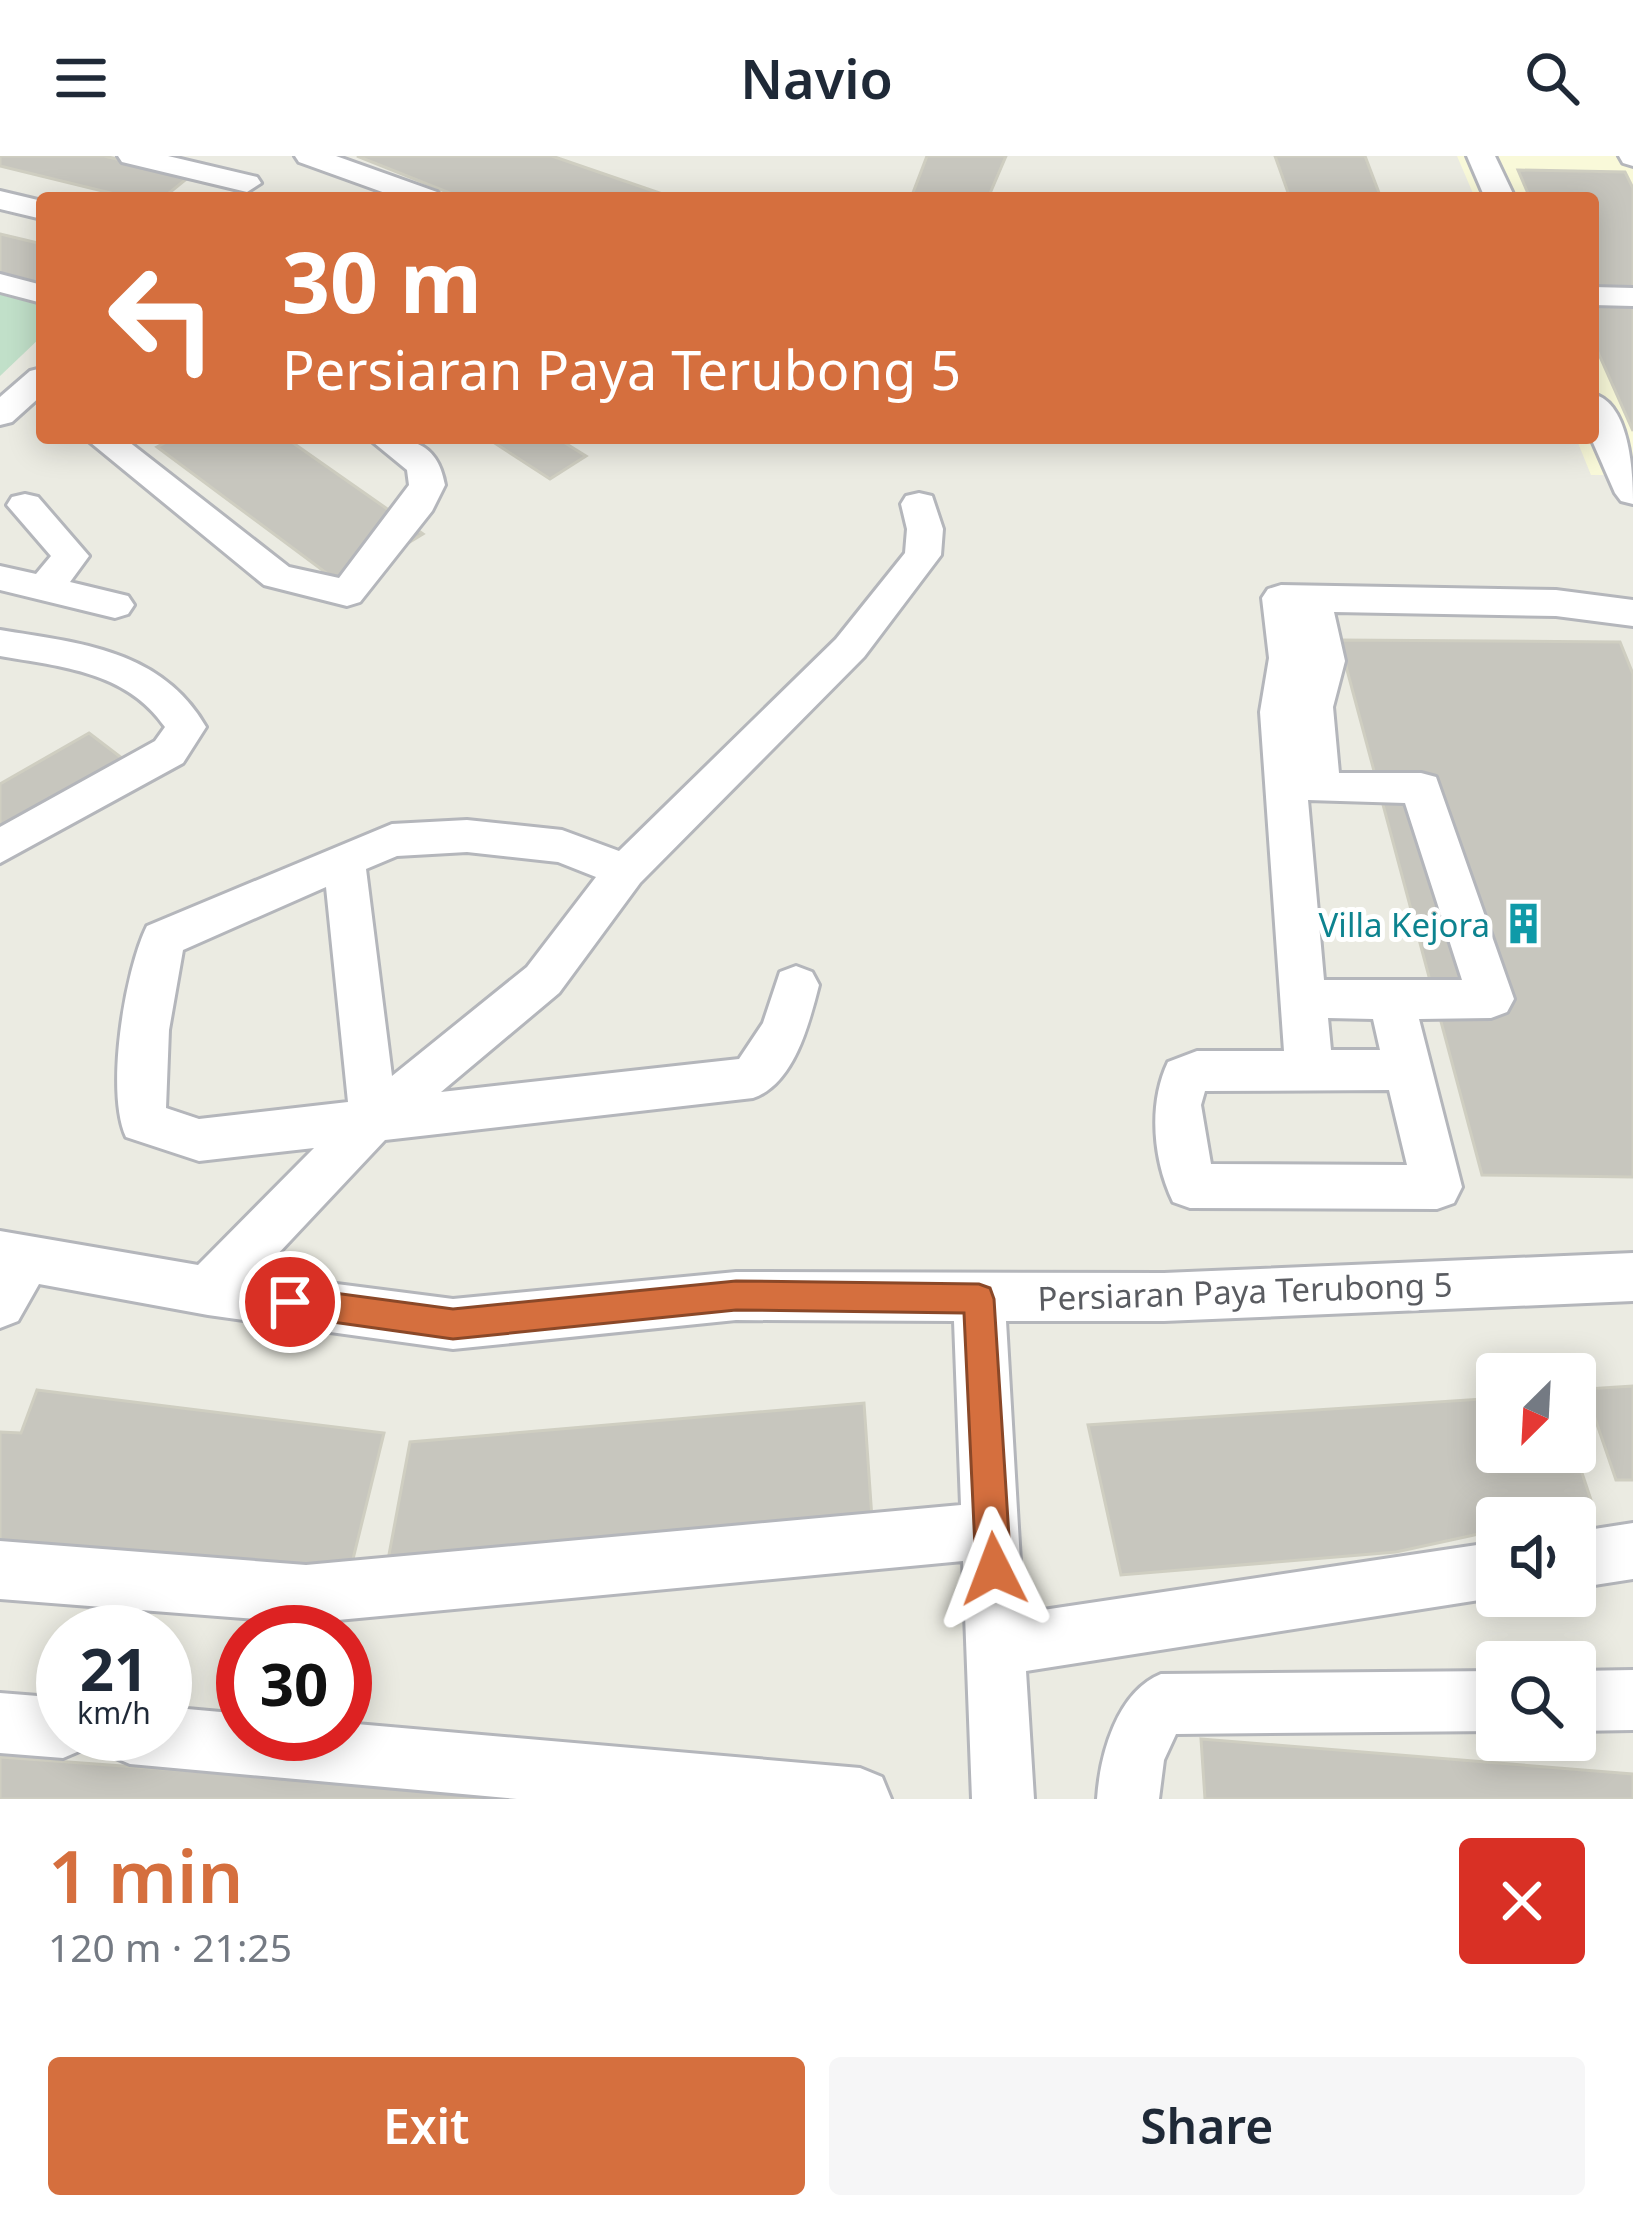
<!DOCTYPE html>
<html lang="en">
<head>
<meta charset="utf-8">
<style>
	body { margin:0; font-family:"Noto Sans",sans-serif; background:#f6f6f7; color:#1f2937; height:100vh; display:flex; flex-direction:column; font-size:45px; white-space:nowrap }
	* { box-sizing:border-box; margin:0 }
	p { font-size:39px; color:#747a83 }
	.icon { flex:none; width:66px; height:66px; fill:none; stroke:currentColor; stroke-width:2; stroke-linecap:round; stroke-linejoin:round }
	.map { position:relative; height:1643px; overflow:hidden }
	.sheet { display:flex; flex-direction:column; background:#fff; flex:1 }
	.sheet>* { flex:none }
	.top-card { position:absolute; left:36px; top:36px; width:1563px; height:252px; border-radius:12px; box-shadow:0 6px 30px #0003; background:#d56f3e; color:#fff; overflow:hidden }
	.needle { width:78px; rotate:204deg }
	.tools { position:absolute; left:1476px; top:1197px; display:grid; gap:24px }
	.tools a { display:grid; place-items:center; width:120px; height:120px; border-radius:12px; background:#fff; box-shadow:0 6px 30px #0003; font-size:60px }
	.speed { position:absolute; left:36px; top:1449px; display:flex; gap:24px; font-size:60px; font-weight:700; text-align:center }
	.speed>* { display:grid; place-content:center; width:156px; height:156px; border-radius:50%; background:#fff; box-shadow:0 6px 30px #0003; line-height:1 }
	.speed small { font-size:30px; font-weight:400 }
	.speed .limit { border:18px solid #d22; background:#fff; color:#111 }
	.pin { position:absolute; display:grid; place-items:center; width:102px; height:102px; color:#fff; margin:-51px; border:6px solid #fff; border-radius:50%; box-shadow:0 3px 12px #0007 }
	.me { position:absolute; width:132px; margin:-66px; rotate:357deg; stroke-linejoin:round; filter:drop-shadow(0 0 9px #0008) }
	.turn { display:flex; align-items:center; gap:42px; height:252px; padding:0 48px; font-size:54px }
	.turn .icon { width:156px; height:156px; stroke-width:2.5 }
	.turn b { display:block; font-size:84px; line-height:102px }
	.round { display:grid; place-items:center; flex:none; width:126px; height:126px; border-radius:12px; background:#f6f6f7 }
	.headline { display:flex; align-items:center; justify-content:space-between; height:204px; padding:0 48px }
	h1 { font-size:72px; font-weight:600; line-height:90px; color:#d56f3e }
	.primary-button { display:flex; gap:24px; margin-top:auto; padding:24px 48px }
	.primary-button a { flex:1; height:138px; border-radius:12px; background:#d56f3e; color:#fff; font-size:48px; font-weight:600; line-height:138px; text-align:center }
	.primary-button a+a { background:#f6f6f7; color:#1f2937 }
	header { display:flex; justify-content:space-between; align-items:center; height:156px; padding:0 48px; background:#fff; font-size:54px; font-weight:600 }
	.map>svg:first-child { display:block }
	.commercial { fill:#f9f9d9 }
	.green { fill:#c1e0c9 }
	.building { fill:#c7c6be; stroke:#cfcec1; stroke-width:3 }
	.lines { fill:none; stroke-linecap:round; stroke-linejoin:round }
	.minor-casing { stroke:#b4b6bb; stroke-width:6 }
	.minor { fill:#fff; fill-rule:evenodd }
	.route { fill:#d56f3e; stroke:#8a4828; stroke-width:3 }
	.labels { text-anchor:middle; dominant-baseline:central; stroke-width:10; stroke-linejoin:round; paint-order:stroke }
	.culture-label { font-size:33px; fill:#0d838f; stroke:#fff; text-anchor:end }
	.street-label { font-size:33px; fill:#5a5c61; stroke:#fff }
</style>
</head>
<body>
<header><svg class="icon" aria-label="menu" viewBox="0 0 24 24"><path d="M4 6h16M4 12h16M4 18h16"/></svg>Navio<svg class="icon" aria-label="search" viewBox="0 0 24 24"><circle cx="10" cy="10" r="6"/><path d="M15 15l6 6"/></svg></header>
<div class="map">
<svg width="1633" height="1643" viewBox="0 0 1633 1643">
	<rect width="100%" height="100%" fill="#ebebe2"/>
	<polygon class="commercial" points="1457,0 1633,0 1633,319 1591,319 1576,282 1593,282 1593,42 1475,42"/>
	<polygon class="green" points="0,134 42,145 42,180 0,220"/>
	<g class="building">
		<polygon points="0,0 104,0 190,20 163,42 131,42 0,10"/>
		<polygon points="357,0 552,0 674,42 462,42"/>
		<polygon points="927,0 1006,0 988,42 911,42"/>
		<polygon points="1275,0 1365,0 1381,42 1290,42"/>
		<polygon points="1518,14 1625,16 1633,32 1633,132 1593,132 1593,42 1530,42"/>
		<polygon points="0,78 42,88 42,129 0,118"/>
		<polygon points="1593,148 1633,149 1633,275 1593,185"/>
		<polygon points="174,282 286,282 423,378 341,428 157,291"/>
		<polygon points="487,282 557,282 586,300 550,323"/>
		<polygon points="1339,484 1620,486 1633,518 1633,1021 1482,1019"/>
		<polygon points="89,577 131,609 0,678 0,628"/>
		<polygon points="1633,1230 1633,1324 1616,1324 1585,1233"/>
		<polygon points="37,1234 384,1277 352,1407 240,1416 0,1395 0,1276 21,1277"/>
		<polygon points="1497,1242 1497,1296 1575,1296 1594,1353 1553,1362 1497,1362 1497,1374 1396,1396 1121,1419 1088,1269"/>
		<polygon points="864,1247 872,1363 388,1404 410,1286"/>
		<polygon points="1201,1583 1633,1618 1633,1643 1205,1643"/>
		<polygon points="0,1601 576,1643 0,1643"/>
	</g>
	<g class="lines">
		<defs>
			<g id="minor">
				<polygon points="118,0 168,0 257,21 261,27 247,36 122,6"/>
				<polygon points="295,0 336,0 437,36 442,42 399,42 299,6"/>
				<polygon points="1467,0 1495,0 1515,42 1485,42"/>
				<polygon points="1619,0 1633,0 1633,10 1623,7"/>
				<polygon points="0,35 42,45 42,63 0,53"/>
				<polygon points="0,118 42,129 42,147 0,136"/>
				<polygon points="1593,131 1633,132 1633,150 1593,149"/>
				<polygon points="42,212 42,239 12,266 0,269 0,241 30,215"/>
				<path d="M1593 238C1630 247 1633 317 1633 348L1621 345 1615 337 1591 282Z"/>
				<path d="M85 282H124L289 411 339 422 409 329 407 314 368 282C408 282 437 283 445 329L432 355 360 446 347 450 264 429Z"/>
				<path d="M919 337 932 340 943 373 941 399 864 501 640 727 559 837 441 936 739 903 763 867 780 816 796 810 812 816 819 829C809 868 794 928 753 942L385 984 259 1118 453 1143 736 1116 1164 1117 1633 1097V1145L1164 1165H1006L1023 1457 1497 1386V1440H1505L1026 1515 1034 1643H972L963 1405 306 1467 0 1443V1385L306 1409 961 1349 954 1165 736 1164 453 1193 208 1159 39 1128 18 1165 0 1172V1075L198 1109 314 992 199 1005 126 981C105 936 125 814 147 770L392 668 467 664 562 674 619 695 836 483 905 397 907 373 901 348 906 340ZM467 696 558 706 596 721 527 811 392 920 366 713 397 700ZM326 731 348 946 199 963 166 952 169 874 183 794Z"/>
				<polygon points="25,338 38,341 89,400 70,426 128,440 134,449 128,458 115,462 0,434 0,410 36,418 51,400 7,349 12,341"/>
				<path d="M1281 429 1556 434 1633 444V470L1556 460 1334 456 1345 505 1333 551 1339 617H1421L1436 621 1514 843 1507 856 1491 862 1419 863 1462 1031 1454 1047 1437 1053 1190 1052 1173 1046C1153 1004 1148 948 1168 906L1197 895H1284L1260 556 1269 502 1262 442 1268 433ZM1308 644 1405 647 1462 824H1324ZM1328 862 1373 863 1380 894H1331ZM1389 934 1407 1009 1211 1008 1201 949 1205 935Z"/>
				<path d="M0 474C80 487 162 494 206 571L183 607 0 707V671L155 585 165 571C126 515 62 511 0 500Z"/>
				<polygon points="1633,1367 1633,1423 1575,1432 1575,1376"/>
				<polygon points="1633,1514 1633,1574 1575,1575 1575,1515"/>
				<path d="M1497 1515V1575L1176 1578 1164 1604 1159 1643H1097C1100 1598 1117 1536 1161 1518Z"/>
				<polygon points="0,1537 63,1542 63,1578 91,1578 84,1593 63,1602 0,1597"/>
				<polygon points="165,1551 243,1558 243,1578 345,1578 345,1567 860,1612 882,1621 891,1643 517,1643 130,1608 109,1599 100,1578 165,1578"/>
			</g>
		</defs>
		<use href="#minor" class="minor-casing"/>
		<use href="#minor" class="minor"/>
	</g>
	<polygon class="route" points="736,1125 979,1128 990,1132 994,1143 1011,1413 1006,1425 994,1430 981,1425 976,1413 964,1157 736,1154 453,1183 290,1160 279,1156 274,1146 279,1135 290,1131 453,1153"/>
	<defs>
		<symbol id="building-bare" viewBox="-9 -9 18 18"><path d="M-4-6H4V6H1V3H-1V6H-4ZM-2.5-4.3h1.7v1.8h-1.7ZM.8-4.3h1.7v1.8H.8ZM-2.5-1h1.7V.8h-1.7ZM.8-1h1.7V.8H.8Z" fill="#0f9aa8" stroke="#fff" stroke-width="2.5" paint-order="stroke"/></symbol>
	</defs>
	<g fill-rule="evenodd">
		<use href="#building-bare" x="1494" y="738" width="59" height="59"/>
	</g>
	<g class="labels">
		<g class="culture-label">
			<text x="1490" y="768">Villa Kejora</text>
		</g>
		<g class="street-label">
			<text transform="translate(1245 1135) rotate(-2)">Persiaran Paya Terubong 5</text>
		</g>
	</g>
</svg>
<div class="tools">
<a><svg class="needle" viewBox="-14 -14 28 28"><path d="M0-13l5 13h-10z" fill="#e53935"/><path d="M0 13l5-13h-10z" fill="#747a83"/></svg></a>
<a><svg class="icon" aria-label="sound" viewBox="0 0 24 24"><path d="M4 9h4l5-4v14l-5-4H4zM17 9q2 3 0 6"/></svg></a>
<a><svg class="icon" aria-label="search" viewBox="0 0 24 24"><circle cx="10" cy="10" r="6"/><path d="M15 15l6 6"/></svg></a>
</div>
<div class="speed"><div>21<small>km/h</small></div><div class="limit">30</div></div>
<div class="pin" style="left:290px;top:1146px;background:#d93025"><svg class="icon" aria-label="arrive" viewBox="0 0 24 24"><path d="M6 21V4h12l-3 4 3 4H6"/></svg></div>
<svg class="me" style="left:994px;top:1413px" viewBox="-20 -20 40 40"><path d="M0-17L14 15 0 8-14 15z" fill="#d56f3e" stroke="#fff" stroke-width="4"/></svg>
<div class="top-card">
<div class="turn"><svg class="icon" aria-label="left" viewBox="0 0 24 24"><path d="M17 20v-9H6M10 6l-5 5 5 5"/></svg><div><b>30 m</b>Persiaran Paya Terubong 5</div></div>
</div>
</div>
<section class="sheet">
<div class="headline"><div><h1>1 min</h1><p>120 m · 21:25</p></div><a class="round" style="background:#d93025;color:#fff"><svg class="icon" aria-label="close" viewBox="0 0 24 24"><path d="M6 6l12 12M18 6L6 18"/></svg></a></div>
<div class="primary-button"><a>Exit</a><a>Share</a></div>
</section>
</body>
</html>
